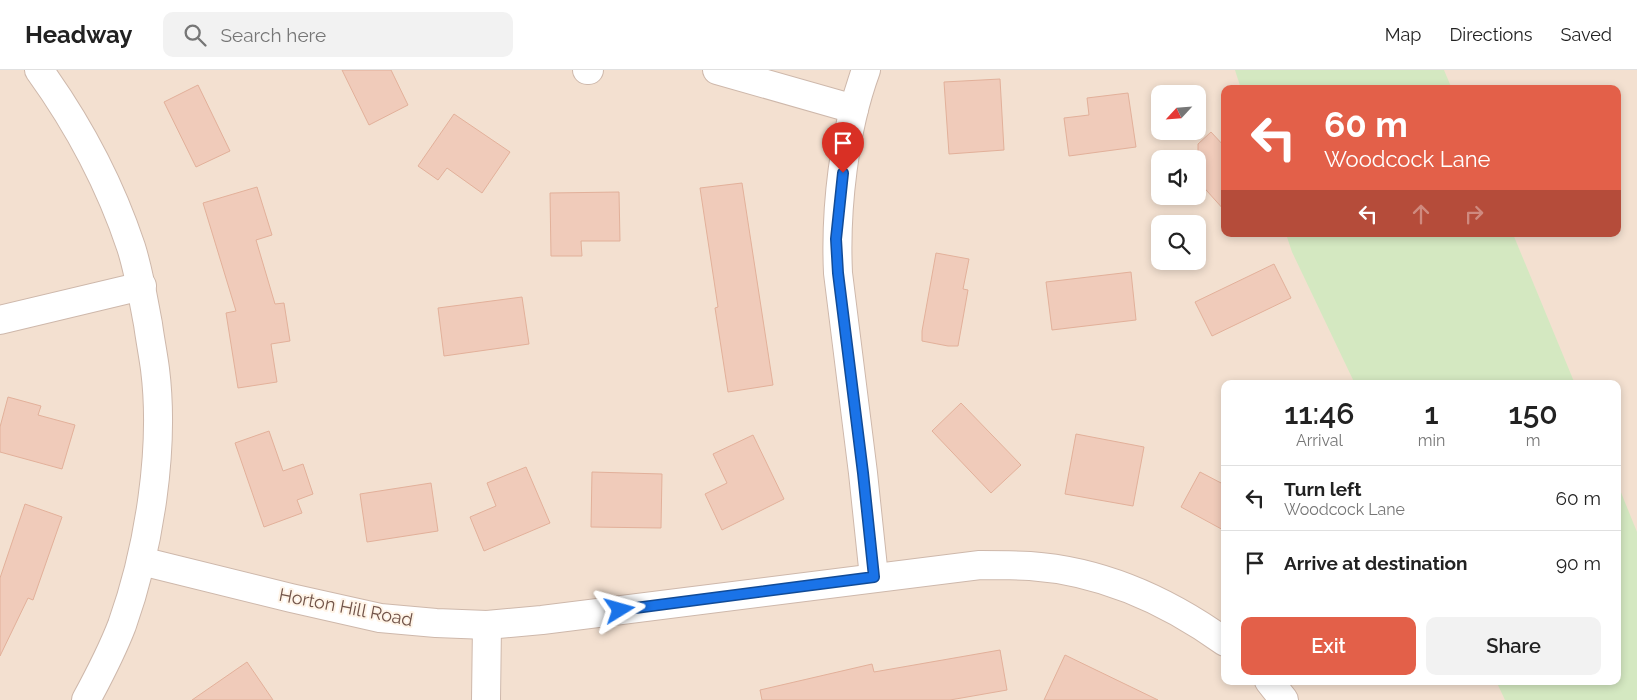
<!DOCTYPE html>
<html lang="en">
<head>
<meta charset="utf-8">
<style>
	body { margin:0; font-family:Raleway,sans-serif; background:#f2f2f2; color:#222; height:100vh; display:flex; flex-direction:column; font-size:19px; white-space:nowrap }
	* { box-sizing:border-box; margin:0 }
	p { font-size:16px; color:#767676 }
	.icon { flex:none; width:28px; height:28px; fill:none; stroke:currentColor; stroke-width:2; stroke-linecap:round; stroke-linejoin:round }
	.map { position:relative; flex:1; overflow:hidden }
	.side { position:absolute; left:1221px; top:310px; width:400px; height:305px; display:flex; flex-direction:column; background:#fff; border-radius:10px; box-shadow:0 2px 8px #0003 }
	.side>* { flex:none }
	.hud { position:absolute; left:1221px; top:15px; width:400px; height:152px; border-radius:10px; box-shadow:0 2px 8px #0003; background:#e36049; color:#fff; overflow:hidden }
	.needle { width:32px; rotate:244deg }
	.controls { position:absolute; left:1151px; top:15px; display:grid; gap:10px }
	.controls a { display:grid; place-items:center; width:55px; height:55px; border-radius:10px; background:#fff; box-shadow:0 2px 8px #0003; font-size:25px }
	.pin { position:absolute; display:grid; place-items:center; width:42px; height:42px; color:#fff; margin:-51px -21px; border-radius:50% 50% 50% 0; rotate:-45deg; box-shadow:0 0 5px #0007 }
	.pin .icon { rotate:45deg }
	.me { position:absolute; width:55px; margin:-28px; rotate:82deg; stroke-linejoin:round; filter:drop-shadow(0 0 4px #0008) }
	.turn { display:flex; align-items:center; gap:18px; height:105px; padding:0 20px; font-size:22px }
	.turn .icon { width:65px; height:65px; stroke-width:2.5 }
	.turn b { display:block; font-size:35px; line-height:42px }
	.lanes { display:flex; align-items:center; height:48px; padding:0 20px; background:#0003; justify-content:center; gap:25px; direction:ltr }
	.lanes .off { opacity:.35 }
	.eta { display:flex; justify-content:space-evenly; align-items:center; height:85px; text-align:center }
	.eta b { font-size:30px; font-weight:600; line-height:35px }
	.primary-button { display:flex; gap:10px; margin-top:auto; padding:10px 20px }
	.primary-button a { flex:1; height:58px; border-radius:10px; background:#e36049; color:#fff; font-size:20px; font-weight:600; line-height:58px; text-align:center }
	.primary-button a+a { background:#f2f2f2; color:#222 }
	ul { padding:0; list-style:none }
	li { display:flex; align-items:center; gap:15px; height:65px; padding:0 20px; border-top:1px solid #e0e0e0 }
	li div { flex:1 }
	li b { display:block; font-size:19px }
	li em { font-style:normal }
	header { display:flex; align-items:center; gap:30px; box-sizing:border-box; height:70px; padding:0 25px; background:#fff; border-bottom:1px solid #e0e0e0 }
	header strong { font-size:24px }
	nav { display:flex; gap:28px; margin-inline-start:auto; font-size:18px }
	.search { width:350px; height:45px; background:#f2f2f2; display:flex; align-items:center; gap:12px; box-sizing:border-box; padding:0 18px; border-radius:10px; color:#767676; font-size:19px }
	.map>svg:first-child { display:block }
	.residential { fill:#f3e0d0; fill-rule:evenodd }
	.green { fill:#d4e8c1 }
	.building { fill:#f0cbba; stroke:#e2b09a }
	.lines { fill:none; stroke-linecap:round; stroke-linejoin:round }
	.minor-casing { stroke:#ceb8ab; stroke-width:30 }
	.minor { stroke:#fff; stroke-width:28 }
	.route-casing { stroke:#114b97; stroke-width:12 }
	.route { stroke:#1a73e8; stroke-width:9 }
	.labels { text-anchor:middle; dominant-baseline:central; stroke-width:4; stroke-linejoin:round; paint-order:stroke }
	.street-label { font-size:18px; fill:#725449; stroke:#fff4e7 }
</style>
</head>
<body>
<header>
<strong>Headway</strong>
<div class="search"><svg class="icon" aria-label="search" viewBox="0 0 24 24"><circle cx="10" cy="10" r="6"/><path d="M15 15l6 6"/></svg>Search here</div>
<nav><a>Map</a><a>Directions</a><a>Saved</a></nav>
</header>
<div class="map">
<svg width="1637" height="630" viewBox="0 0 1637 630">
	<rect width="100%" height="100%" fill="#fbefe1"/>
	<path class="residential" d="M0 0H1637V630H0ZM1225 19H1618V164H1225ZM1160 24H1198V61H1160ZM1160 89H1198V126H1160ZM1160 154H1198V191H1160ZM1225 314H1618V611H1225Z"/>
	<g class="green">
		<polygon points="1235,0 1444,0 1452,19 1241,19"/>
		<polygon points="1286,164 1513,164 1575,314 1355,314 1292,182"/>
		<polygon points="1618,415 1637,462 1637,630 1505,630 1496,611 1618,611"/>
	</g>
	<g class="building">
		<polygon points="342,0 391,0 408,35 369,55"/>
		<polygon points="1000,9 1004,80 949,84 944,12"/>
		<polygon points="198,15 230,81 196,97 164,32"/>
		<polygon points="1128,23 1136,77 1069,86 1064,48 1089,45 1087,28"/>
		<polygon points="454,44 510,82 482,123 447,98 438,110 418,96"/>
		<polygon points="1211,62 1225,77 1225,141 1198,111 1198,74"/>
		<polygon points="742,113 773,315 728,322 715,238 718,237 700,118"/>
		<polygon points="257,117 272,165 256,170 275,234 284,233 290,271 271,274 277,312 238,318 226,243 236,241 203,133"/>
		<polygon points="619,122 620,171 581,171 582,186 551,186 550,123"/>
		<polygon points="936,183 969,189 963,219 968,220 958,276 948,276 922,271 922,261"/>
		<polygon points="1274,194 1291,228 1212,266 1195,232"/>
		<polygon points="1131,202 1136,250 1052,260 1046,212"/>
		<polygon points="522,227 529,274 444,286 438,238"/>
		<polygon points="8,327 41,336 38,345 75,355 62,399 0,382 0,357"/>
		<polygon points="961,333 1021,395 991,423 932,361"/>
		<polygon points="269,361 283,401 303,394 313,424 297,430 302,443 264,457 235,373"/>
		<polygon points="1076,364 1144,377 1133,436 1065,424"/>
		<polygon points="753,365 784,429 722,460 705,424 727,413 713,384"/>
		<polygon points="526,397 550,453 484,481 470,447 496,436 487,413"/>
		<polygon points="592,402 662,404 661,458 591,457"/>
		<polygon points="1200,402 1225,415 1225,461 1181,437"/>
		<polygon points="431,413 438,461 367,472 360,424"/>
		<polygon points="25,434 62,447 33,530 28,528 0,586 0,508"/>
		<polygon points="1000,580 1007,620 950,630 762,630 760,620 872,594 874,602"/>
		<polygon points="1065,585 1158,630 1044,630"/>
		<polygon points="247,592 273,630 192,630"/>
	</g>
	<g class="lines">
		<defs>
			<g id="minor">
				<path d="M39 0C78 54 110 114 131 177 139 202 143 228 148 254 150 269 153 284 155 299 165 379 149 479 122 555 112 581 99 606 86 630"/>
				<polyline points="587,0 589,0"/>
				<polyline points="717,0 854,39"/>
				<path d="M866 0C844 60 835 139 838 203L863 403 874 507"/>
				<polyline points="0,250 142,216"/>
				<path d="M141 491 291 528 380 548 436 553 487 555 542 550 980 495C997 495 1014 495 1030 496 1101 501 1168 531 1225 572"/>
				<polyline points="1269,611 1284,630"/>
				<polyline points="486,630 487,555"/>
			</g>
		</defs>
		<use href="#minor" class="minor-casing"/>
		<use href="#minor" class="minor"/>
	</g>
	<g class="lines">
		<defs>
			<polyline id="route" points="620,540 874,507 863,403 838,203 836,169 843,103"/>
		</defs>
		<use href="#route" class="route-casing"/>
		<use href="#route" class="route"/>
	</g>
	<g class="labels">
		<g class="street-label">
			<text transform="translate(346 537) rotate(11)">Horton Hill Road</text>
		</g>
	</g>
</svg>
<div class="controls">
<a><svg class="needle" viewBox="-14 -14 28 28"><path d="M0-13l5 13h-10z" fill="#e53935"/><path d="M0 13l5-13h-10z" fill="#767676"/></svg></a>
<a><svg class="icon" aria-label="sound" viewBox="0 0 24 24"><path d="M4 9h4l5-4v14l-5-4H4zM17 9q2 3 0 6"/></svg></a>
<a><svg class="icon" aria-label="search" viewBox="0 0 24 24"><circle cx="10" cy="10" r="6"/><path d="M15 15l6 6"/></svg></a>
</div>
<div class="pin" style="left:843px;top:103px;background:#d93025"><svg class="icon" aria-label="arrive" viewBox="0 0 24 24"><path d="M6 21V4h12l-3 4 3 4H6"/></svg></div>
<svg class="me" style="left:620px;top:540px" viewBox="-20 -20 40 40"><path d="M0-17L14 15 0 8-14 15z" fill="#1a73e8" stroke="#fff" stroke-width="4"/></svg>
<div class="hud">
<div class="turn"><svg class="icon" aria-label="left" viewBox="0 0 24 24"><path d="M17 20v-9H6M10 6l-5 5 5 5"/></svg><div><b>60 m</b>Woodcock Lane</div></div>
<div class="lanes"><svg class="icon" aria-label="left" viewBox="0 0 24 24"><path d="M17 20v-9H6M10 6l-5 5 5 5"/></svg><svg class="icon off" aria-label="ahead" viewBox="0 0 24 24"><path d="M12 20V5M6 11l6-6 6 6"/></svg><svg class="icon off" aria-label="right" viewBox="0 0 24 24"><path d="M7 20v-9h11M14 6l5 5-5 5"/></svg></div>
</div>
<section class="side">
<div class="eta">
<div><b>11:46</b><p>Arrival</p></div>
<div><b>1</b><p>min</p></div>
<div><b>150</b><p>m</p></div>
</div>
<ul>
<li><svg class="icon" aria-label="left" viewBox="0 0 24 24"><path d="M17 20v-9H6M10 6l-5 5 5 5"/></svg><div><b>Turn left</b><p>Woodcock Lane</p></div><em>60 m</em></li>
<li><svg class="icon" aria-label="arrive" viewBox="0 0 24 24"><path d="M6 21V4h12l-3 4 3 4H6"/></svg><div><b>Arrive at destination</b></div><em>90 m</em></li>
</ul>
<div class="primary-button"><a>Exit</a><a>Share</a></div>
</section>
</div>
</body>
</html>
